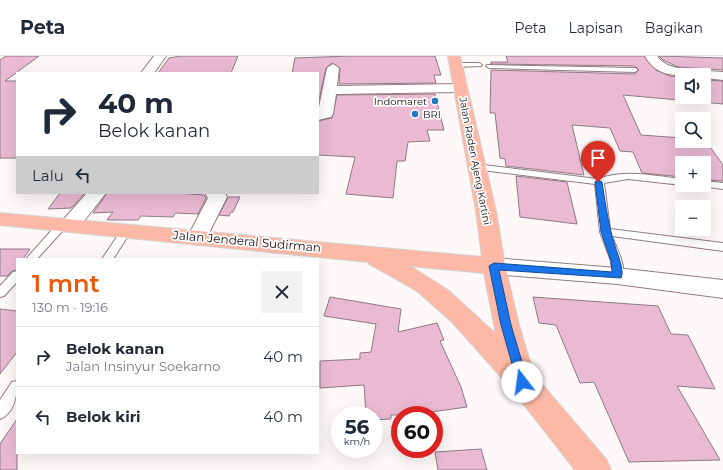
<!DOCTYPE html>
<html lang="id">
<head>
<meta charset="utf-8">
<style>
	body { margin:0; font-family:Montserrat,sans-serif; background:#f2f2f3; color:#1f2937; height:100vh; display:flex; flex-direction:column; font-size:15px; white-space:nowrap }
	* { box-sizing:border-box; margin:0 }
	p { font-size:13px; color:#747a83 }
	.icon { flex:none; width:22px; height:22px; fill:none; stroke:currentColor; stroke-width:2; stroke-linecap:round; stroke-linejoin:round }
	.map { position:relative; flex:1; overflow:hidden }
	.panel { position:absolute; left:16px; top:202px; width:303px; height:196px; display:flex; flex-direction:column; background:#fff; border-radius:0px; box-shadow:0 4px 16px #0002 }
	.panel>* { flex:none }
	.hud { position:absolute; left:16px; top:16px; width:303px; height:122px; border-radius:0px; box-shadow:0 4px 16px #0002; background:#fff; color:#1f2937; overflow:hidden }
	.controls { position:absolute; left:675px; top:12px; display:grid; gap:8px }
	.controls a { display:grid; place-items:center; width:36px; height:36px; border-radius:0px; background:#fff; box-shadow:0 4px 16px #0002; font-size:20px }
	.speed { position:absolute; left:331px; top:350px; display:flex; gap:8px; font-size:20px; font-weight:700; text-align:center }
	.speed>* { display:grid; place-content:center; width:52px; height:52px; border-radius:50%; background:#fff; box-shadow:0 4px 16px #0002; line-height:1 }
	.speed small { font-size:10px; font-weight:400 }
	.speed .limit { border:6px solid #d22; background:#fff; color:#111 }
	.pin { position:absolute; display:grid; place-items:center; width:34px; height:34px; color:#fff; margin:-41px -17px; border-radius:50% 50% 50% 0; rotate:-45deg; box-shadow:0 0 4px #0007 }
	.pin .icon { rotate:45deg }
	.me { position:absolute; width:44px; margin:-22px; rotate:345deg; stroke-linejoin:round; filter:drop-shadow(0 0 3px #0008) }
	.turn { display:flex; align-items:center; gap:14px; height:84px; padding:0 16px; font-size:18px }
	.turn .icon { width:52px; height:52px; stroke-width:2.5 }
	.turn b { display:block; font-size:28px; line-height:34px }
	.then { display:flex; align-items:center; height:38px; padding:0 16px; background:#0003; gap:8px; font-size:15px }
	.round { display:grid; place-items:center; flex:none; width:42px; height:42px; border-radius:0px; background:#f2f2f3 }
	.overview { display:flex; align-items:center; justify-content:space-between; height:68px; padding:0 16px }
	h1 { font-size:24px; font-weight:600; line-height:30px; color:#ea580c }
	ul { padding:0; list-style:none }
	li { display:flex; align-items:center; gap:12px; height:60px; padding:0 16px; border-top:1px solid #e0e1e3 }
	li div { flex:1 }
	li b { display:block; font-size:15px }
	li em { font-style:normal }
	header { display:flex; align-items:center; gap:24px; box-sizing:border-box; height:56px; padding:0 20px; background:#fff; border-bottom:1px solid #e0e1e3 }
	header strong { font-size:19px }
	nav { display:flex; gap:22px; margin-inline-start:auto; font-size:14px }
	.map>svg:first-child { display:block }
	.building { fill:#eabad2; stroke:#8f7984 }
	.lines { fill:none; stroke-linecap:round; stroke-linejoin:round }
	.service-casing { stroke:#957c7f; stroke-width:2 }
	.minor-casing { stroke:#957c7f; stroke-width:2 }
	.secondary-casing { stroke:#957c7f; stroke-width:2 }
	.primary-casing { stroke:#d5d3d4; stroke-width:2 }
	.service { fill:#fff; fill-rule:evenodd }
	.minor { fill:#fff; fill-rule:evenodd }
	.secondary { fill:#fff; fill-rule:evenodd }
	.primary { fill:#fdb9a6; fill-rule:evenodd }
	.route { fill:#1a73e8; stroke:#114b97 }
	.poi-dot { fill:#2077c5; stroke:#fff; stroke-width:1.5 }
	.labels { text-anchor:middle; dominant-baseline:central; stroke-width:3.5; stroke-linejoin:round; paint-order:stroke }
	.far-poi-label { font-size:10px; fill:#160d0e; stroke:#fff; text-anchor:end }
	.far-street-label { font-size:10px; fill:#160d0e; stroke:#fff }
	.street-label { font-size:12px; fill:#160d0e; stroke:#fff }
</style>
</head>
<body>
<header>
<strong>Peta</strong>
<nav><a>Peta</a><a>Lapisan</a><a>Bagikan</a></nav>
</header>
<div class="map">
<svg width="723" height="414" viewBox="0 0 723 414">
	<rect width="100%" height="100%" fill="#fef8f9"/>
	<g class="building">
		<polygon points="6,0 39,0 5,25 17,25 17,102 0,102 0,4"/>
		<polygon points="181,0 238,0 231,17 158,17 169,2"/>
		<polygon points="350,0 435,0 441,19 434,19 436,27 339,28 340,12 332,7 326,12 318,49 318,17 292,17 295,2"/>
		<polygon points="506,0 644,0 656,14 670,20 682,21 682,41 704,41 704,24 723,25 723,48 623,39 641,79 682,82 682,85 705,84 723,109 723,125 704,124 704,107 682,107 682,121 642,117 633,96 620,95 610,72 572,69 584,119 506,110 505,103 500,102 495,57 490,57 491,14 635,18 639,14 635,10 491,8 491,6 508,6"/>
		<polygon points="659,0 723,2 723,14 678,11 663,4"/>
		<polygon points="435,38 444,74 427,74 430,85 408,86 405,105 397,105 393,142 346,138 355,101 318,99 318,65 332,62 337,39"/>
		<polygon points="516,120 567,126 577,168 520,161"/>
		<polygon points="60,137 85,137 71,152 48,153"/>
		<polygon points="107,137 175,137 204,139 206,142 198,158 175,157 173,161 141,160 138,164 107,164 113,156 93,157"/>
		<polygon points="228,141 240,141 233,156 231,156 229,160 219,159"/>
		<polygon points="0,193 30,193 23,203 17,203 17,214 12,215 7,220 0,220"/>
		<polygon points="330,241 401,253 398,276 437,267 444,284 440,285 461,331 467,351 409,359 391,359 391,363 374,364 374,359 366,359 364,329 320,332 320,305 360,303 360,297 371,296 376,268 324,260"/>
		<polygon points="533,241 658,250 671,278 688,279 715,333 677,330 720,404 629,406 594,326 580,327 556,269 539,267"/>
		<polygon points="0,253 17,255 17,296 0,318"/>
		<polygon points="17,363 17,414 0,414 0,388"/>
		<polygon points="481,393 487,414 438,414 435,396"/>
	</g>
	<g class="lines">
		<defs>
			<g id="service">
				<polygon points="479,7 482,9 481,10 456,11 453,9 456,7"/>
				<polygon points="487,9 635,12 638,14 635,16 489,12 486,10"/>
				<path d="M476 108 598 123C625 113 654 120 682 123V129L628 123 604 127 610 173 723 187V195L612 180C616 192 628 211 621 223H613L611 205 600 176 595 128 473 113 472 111Z"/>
				<polygon points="704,125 723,127 723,133 701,130 704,129"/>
				<polygon points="63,165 67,166 68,168 67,170 37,203 26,203 59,166"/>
				<polygon points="127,171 132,174 113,203 102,203 123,172"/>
				<polygon points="17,215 17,226 4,240 0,241 0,230 13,216"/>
				<path d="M17 325C17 339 15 357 0 363V344L12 326Z"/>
			</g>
			<g id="minor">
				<polygon points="154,0 166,0 154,17 141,17"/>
				<path d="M645 0H657C667 17 705 14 723 16V24L704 22V19C681 19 658 24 645 0Z"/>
				<polygon points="333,8 339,12 337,30 460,28 465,29 467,32 465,35 460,36 336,38 333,58 331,61 318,64 318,56 327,12"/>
				<polygon points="87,137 106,137 77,174 70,176 63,174 60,169 63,164"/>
				<polygon points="205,137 225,137 227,141 205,185 198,187 191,185 188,180 208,142"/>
			</g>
			<polygon id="secondary" points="494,202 617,212 723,224 723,242 617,228 494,218 486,216 483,210 486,204"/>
			<path id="primary" d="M448 0H460L496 155 505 210 519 269 534 319 606 403 611 414H575L511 332 452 266 417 235 369 208 368 206 0 169V157L482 201 476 155ZM410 210 484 217 496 278 448 234Z"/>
		</defs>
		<use href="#service" class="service-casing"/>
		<use href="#minor" class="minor-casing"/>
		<use href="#secondary" class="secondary-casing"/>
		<use href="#primary" class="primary-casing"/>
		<use href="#service" class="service"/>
		<use href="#minor" class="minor"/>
		<use href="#secondary" class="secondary"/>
		<use href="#primary" class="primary"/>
	</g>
	<path class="route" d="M598 124 602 126C606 152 609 174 618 199 620 205 624 216 621 222L499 214 511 269 528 326 526 329 522 331 518 329 501 269 489 210 494 207 612 216 611 205 601 176 595 126Z"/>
	<g class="poi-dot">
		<circle cx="435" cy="45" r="4"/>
		<circle cx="415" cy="58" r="4"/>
	</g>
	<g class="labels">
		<g class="far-poi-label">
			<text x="427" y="45">Indomaret</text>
			<text x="423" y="58" text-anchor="start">BRI</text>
		</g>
		<g class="far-street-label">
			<text transform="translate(475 105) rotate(79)">Jalan Raden Ajeng Kartini</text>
		</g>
		<g class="street-label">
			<text transform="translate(247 185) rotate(5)">Jalan Jenderal Sudirman</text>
		</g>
	</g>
</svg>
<div class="controls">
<a><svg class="icon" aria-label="sound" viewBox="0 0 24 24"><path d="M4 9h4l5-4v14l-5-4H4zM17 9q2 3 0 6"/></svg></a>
<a><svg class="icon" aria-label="search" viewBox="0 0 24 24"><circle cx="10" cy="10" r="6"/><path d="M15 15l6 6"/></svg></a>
<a>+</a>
<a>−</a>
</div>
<div class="speed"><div>56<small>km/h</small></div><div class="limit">60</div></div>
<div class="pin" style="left:598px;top:126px;background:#d93025"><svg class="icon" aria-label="arrive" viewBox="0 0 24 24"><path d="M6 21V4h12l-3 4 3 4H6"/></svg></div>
<svg class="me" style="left:522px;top:326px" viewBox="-20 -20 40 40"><circle r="19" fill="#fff"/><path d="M0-13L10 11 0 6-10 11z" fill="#1a73e8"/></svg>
<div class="hud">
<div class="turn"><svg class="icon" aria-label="right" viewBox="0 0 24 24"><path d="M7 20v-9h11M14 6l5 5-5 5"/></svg><div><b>40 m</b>Belok kanan</div></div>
<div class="then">Lalu<svg class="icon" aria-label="left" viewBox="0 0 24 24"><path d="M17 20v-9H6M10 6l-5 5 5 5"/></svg></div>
</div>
<section class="panel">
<div class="overview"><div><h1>1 mnt</h1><p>130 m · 19:16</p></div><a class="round"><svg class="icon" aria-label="close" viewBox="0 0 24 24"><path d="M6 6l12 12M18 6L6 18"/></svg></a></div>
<ul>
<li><svg class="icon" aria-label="right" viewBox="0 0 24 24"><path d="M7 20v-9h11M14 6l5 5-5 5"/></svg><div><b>Belok kanan</b><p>Jalan Insinyur Soekarno</p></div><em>40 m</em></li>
<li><svg class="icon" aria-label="left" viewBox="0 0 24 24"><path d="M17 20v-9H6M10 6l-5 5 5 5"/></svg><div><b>Belok kiri</b></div><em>40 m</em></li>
</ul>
</section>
</div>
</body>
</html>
